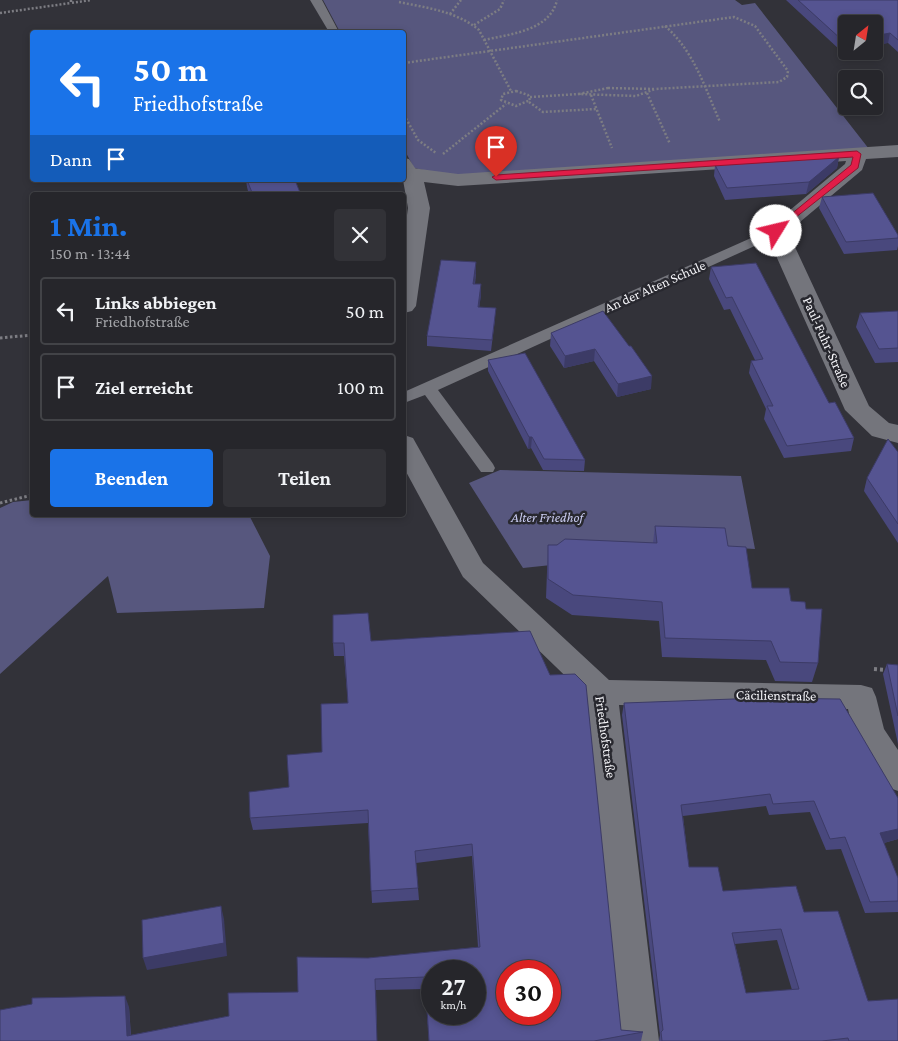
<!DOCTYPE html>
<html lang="de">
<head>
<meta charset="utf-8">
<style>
	body { margin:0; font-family:"Crimson Pro",serif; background:#323237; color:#f1f3f6; height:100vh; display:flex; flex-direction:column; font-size:19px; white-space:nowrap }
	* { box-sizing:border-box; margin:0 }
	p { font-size:16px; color:#a4a5a9 }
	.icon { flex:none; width:28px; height:28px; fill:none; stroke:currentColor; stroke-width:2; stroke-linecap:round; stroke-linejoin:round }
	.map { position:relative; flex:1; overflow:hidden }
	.side { position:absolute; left:30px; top:192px; width:376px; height:325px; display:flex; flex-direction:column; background:#26262b; border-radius:5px; box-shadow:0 2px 8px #0003,0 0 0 1px #424347 }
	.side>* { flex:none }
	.top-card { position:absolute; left:30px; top:30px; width:376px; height:152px; border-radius:5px; box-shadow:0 2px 8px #0003,0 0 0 1px #424347; background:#1a73e8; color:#fff; overflow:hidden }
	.needle { width:32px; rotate:30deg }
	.tools { position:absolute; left:838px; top:15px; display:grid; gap:10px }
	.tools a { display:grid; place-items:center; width:45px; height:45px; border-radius:5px; background:#26262b; box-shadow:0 2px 8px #0003,0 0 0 1px #424347; font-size:25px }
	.speed { position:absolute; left:421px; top:960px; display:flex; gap:10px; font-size:25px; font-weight:700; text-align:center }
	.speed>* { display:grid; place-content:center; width:65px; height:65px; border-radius:50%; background:#26262b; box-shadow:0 2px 8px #0003,0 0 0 1px #424347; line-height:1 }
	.speed small { font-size:12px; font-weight:400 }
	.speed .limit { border:8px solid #d22; background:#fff; color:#111 }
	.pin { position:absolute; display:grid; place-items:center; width:42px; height:42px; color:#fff; margin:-51px -21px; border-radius:50% 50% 50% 0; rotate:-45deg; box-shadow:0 0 5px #0007 }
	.pin .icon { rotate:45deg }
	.me { position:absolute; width:55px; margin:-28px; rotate:54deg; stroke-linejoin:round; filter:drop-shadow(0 0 4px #0008) }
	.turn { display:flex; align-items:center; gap:18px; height:105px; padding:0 20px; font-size:22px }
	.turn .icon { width:65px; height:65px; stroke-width:2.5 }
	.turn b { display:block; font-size:35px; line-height:42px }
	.then { display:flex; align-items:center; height:48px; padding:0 20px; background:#0003; gap:10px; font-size:19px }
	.round { display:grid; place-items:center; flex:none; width:52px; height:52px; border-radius:5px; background:#323237 }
	.summary { display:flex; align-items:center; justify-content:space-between; height:85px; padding:0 20px }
	h1 { font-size:30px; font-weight:700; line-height:38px; color:#1a73e8 }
	.primary-button { display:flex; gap:10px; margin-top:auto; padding:10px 20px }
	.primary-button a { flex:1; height:58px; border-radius:5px; background:#1a73e8; color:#fff; font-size:20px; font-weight:700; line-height:58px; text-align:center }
	.primary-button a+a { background:#323237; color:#f1f3f6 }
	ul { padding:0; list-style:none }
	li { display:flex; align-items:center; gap:15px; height:68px; margin:0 10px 8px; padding:0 10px; border:2px solid #424347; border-radius:5px }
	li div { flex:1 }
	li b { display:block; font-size:19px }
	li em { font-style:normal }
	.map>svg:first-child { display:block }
	.green { fill:#57577e }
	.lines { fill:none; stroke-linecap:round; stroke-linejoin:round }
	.path-far2 { stroke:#7d7d83; stroke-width:2.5; stroke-dasharray:2 2; stroke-linecap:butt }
	.path-far1 { stroke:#7d7d83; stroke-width:3; stroke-dasharray:2.5 2.5; stroke-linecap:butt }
	.path { stroke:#7d7d83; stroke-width:4; stroke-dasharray:3 3; stroke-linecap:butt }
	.service { fill:#74757c; fill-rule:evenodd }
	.minor { fill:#74757c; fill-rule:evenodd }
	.wall { fill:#49487d; fill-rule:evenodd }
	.shaded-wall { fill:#3c3b66 }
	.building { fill:#555491; stroke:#3c3b66; fill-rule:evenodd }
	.route { fill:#e11d48; stroke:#92132f }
	.labels { text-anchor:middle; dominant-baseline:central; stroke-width:5; stroke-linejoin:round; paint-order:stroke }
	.street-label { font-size:14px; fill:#f4f4f8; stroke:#28282f }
	.park-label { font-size:14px; font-style:italic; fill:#caccf1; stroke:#28282f }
</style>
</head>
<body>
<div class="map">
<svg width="898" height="1041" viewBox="0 0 898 1041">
	<rect width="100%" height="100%" fill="#323239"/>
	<g class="green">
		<polygon points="323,0 735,0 742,5 755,3 869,149 454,177 414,168 404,149 404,32 340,32"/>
		<polygon points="500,470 741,476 755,549 722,547 523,568 469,483"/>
		<polygon points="32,500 32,515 249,515 270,556 264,608 117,613 108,576 0,674 0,508 13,502"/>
	</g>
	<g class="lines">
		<g class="path-far2">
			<polyline points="71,0 71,3 91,0"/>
			<path d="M399 2C427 8 456 11 479 30L511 91"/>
			<polyline points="0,13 71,3"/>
			<polyline points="450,14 461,0"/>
			<polyline points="474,25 500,9 504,0"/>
			<path d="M665 26C694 51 705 88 720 122"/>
			<path d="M484 40C510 34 550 31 557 0"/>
			<polyline points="404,63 734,17 755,26 788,71 787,77 779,82 655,89"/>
			<polygon points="608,88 655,89 636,96 579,94"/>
			<polygon points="516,91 528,95 530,100 516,106 501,100 503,94"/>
			<polyline points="647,93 670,144"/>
			<polyline points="591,95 612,148"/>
			<polyline points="530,97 579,94"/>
			<polyline points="529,102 543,112 596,109"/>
			<polyline points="404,115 418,140 436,153"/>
			<polyline points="443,154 506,104"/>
		</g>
		<g class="path-far1">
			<polyline points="0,338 32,335"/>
			<polyline points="0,503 32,495"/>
		</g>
		<polyline class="path" points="874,669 887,670"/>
		<g class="service">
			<polygon points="310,0 322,0 339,32 329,32"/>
			<polygon points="404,158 409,159 419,174 417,177 412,178 405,174"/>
			<polygon points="776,227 781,228 783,231 781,234 438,390 493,464 495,468 493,472 481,472 425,395 404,403 404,392"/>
		</g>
		<g class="minor">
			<polygon points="898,145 898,157 866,159 862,170 788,232 869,406 889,423 898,425 898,443 872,436 845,410 765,231 845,164 846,161 458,186 424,182 430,208 416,306 412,311 404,313 404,236 408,208 403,180 405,170 412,168 458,174"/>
			<polygon points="404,435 413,438 483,563 609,680 861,685 872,688 876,697 884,729 898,750 898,791 887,787 858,741 853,732 848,709 619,705 659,1041 621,1041 587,697 463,577 404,468"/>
		</g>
	</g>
	<g class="wall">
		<polygon points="786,0 898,0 898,52 888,43 874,45 874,24 840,50"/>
		<polygon points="839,157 837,168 806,194 725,200 714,176 715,165"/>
		<polygon points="246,180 295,180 301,195 249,195 247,187"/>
		<polygon points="822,197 898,235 898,246 897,250 844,254 819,208"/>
		<polygon points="711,267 829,403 854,438 851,451 784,458 764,419 766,409 749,373 751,361 755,360 730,309 724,310 709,279"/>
		<polygon points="476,273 475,284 481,295 479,307 495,319 491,351 427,346 427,336"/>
		<polygon points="898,311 898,362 875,363 856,327 860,313"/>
		<polygon points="551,333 629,346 651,389 617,397 594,361 564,368 550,346"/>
		<polygon points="488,360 585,460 584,471 543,470 531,448 528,449 488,371"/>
		<polygon points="898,452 898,543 864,491 867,478"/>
		<polygon points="655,526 728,546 752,588 791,601 806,609 818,663 812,682 775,681 766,660 662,657 659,621 572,615 546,598 548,545 653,543"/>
		<polygon points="371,641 621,1030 643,1032 641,1041 429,1041 425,989 376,990 377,1041 0,1041 129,1007 131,1035 229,1016 298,992 368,958 478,947 472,856 416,863 419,900 372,903 368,823 253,830 250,818 289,787 322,752 348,703 344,656 334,656 333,643"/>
		<polygon points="887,664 898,665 898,744 883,674"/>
		<path d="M624 703 898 798V839L884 843 898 878V912L865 913 841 849 826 850 810 812 769 815 766 806 683 816 689 867 723 891 804 912 898 1041H659L660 1035 622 715ZM777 940 792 990 746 993 735 944Z"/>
	</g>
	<g class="shaded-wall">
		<polygon points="890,33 888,43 874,45 874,36"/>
		<polygon points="842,40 846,40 846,49 840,50"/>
		<polygon points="839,157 837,168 806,194 809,182"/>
		<polygon points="476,262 476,273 473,294 473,284"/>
		<polygon points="481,284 481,295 478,318 478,307"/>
		<polygon points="595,349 594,361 564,368 565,356"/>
		<polygon points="652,376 651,389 617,397 618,384"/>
		<polygon points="529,437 532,437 531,448 528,449"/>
		<polygon points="898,829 898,839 876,845 880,833"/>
		<polygon points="221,906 224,919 227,956 147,970 143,958"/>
		<polygon points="125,996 129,1007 131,1041 127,1036"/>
	</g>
	<g class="building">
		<polygon points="798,0 898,0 898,40 890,33 874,36 874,24 846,24 846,40 842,40"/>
		<polygon points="839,157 809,182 727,188 715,165"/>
		<polygon points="247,180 295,180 301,195 253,195"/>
		<polygon points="873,193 898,235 898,238 846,242 822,197"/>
		<polygon points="441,260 476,262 473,284 481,284 478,307 496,308 492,340 427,336"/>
		<polygon points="756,263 829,403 835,402 854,438 787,446 767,406 773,406 751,361 763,359 732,297 726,298 711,267"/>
		<polygon points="603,311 629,346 631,346 652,376 618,384 595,349 565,356 551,333"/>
		<polygon points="898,311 898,348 879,349 860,313"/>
		<polygon points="525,353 585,460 544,459 532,437 529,437 488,360"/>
		<polygon points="888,439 898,452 898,524 867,478"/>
		<polygon points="655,526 725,528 728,546 746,547 752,588 789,588 791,601 805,602 806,609 822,609 818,663 780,662 771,641 665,638 662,602 573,595 548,579 548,545 557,545 565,539 657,543"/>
		<path d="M368 613 371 641 530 631 550 675 575 674 586 685 621 1030 643 1032 594 1041H429L425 977 375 979 377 1041H0V1010L32 1004V998L125 996 127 1036 229 1016 228 993 298 992 297 957 368 958 480 947 472 844 415 851 418 888 371 891 368 810 250 818 249 792 289 787 287 755 322 752 321 704 348 703 344 643H333V615ZM432 971H475V1014H432ZM508 971H550V1014H508Z"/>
		<polygon points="887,664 898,665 898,716"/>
		<path d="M761 698 840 699 898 798V829L880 833 898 878V901L870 902 845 837 830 839 814 801 773 804 770 794 681 805 689 867H718L723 891 796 886 804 912 838 911 868 1001 898 999V1041H849L848 1038 822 1041H662L661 1032 663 1030 624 703ZM781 929 799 989 746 993 732 933Z"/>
		<polygon points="221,906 224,943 143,958 142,920"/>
	</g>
	<polygon class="route" points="857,151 861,154 858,168 776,233 772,231 773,229 851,165 853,157 496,180 492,177 496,175"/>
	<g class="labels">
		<g class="street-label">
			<text transform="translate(655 286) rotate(-24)">An der Alten Schule</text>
			<text transform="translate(827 342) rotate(66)">Paul-Fuhr-Straße</text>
			<text transform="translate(776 695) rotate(1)">Cäcilienstraße</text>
			<text transform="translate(606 737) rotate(82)">Friedhofstraße</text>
		</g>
		<g class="park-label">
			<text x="547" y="517">Alter Friedhof</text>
		</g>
	</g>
</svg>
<div class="tools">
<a><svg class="needle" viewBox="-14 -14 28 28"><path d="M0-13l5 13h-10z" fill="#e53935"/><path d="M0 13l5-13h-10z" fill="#a4a5a9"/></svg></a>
<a><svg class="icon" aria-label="search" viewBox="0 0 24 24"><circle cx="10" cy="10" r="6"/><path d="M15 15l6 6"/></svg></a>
</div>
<div class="speed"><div>27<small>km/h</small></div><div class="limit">30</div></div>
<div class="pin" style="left:496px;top:177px;background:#d93025"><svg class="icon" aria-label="arrive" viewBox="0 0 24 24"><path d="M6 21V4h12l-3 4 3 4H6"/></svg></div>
<svg class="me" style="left:776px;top:231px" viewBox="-20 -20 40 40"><circle r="19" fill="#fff"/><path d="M0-13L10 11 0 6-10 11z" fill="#e11d48"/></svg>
<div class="top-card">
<div class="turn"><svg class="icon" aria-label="left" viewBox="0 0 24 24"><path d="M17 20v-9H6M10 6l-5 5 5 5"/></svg><div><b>50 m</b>Friedhofstraße</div></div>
<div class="then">Dann<svg class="icon" aria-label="arrive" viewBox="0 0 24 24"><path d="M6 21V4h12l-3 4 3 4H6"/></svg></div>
</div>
<section class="side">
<div class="summary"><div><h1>1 Min.</h1><p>150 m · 13:44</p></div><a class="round"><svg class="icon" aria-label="close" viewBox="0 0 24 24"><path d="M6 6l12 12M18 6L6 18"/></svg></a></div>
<ul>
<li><svg class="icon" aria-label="left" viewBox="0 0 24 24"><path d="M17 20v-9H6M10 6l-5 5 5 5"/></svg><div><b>Links abbiegen</b><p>Friedhofstraße</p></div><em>50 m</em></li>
<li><svg class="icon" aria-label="arrive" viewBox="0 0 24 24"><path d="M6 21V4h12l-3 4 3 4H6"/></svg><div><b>Ziel erreicht</b></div><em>100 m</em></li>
</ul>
<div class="primary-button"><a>Beenden</a><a>Teilen</a></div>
</section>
</div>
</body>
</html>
